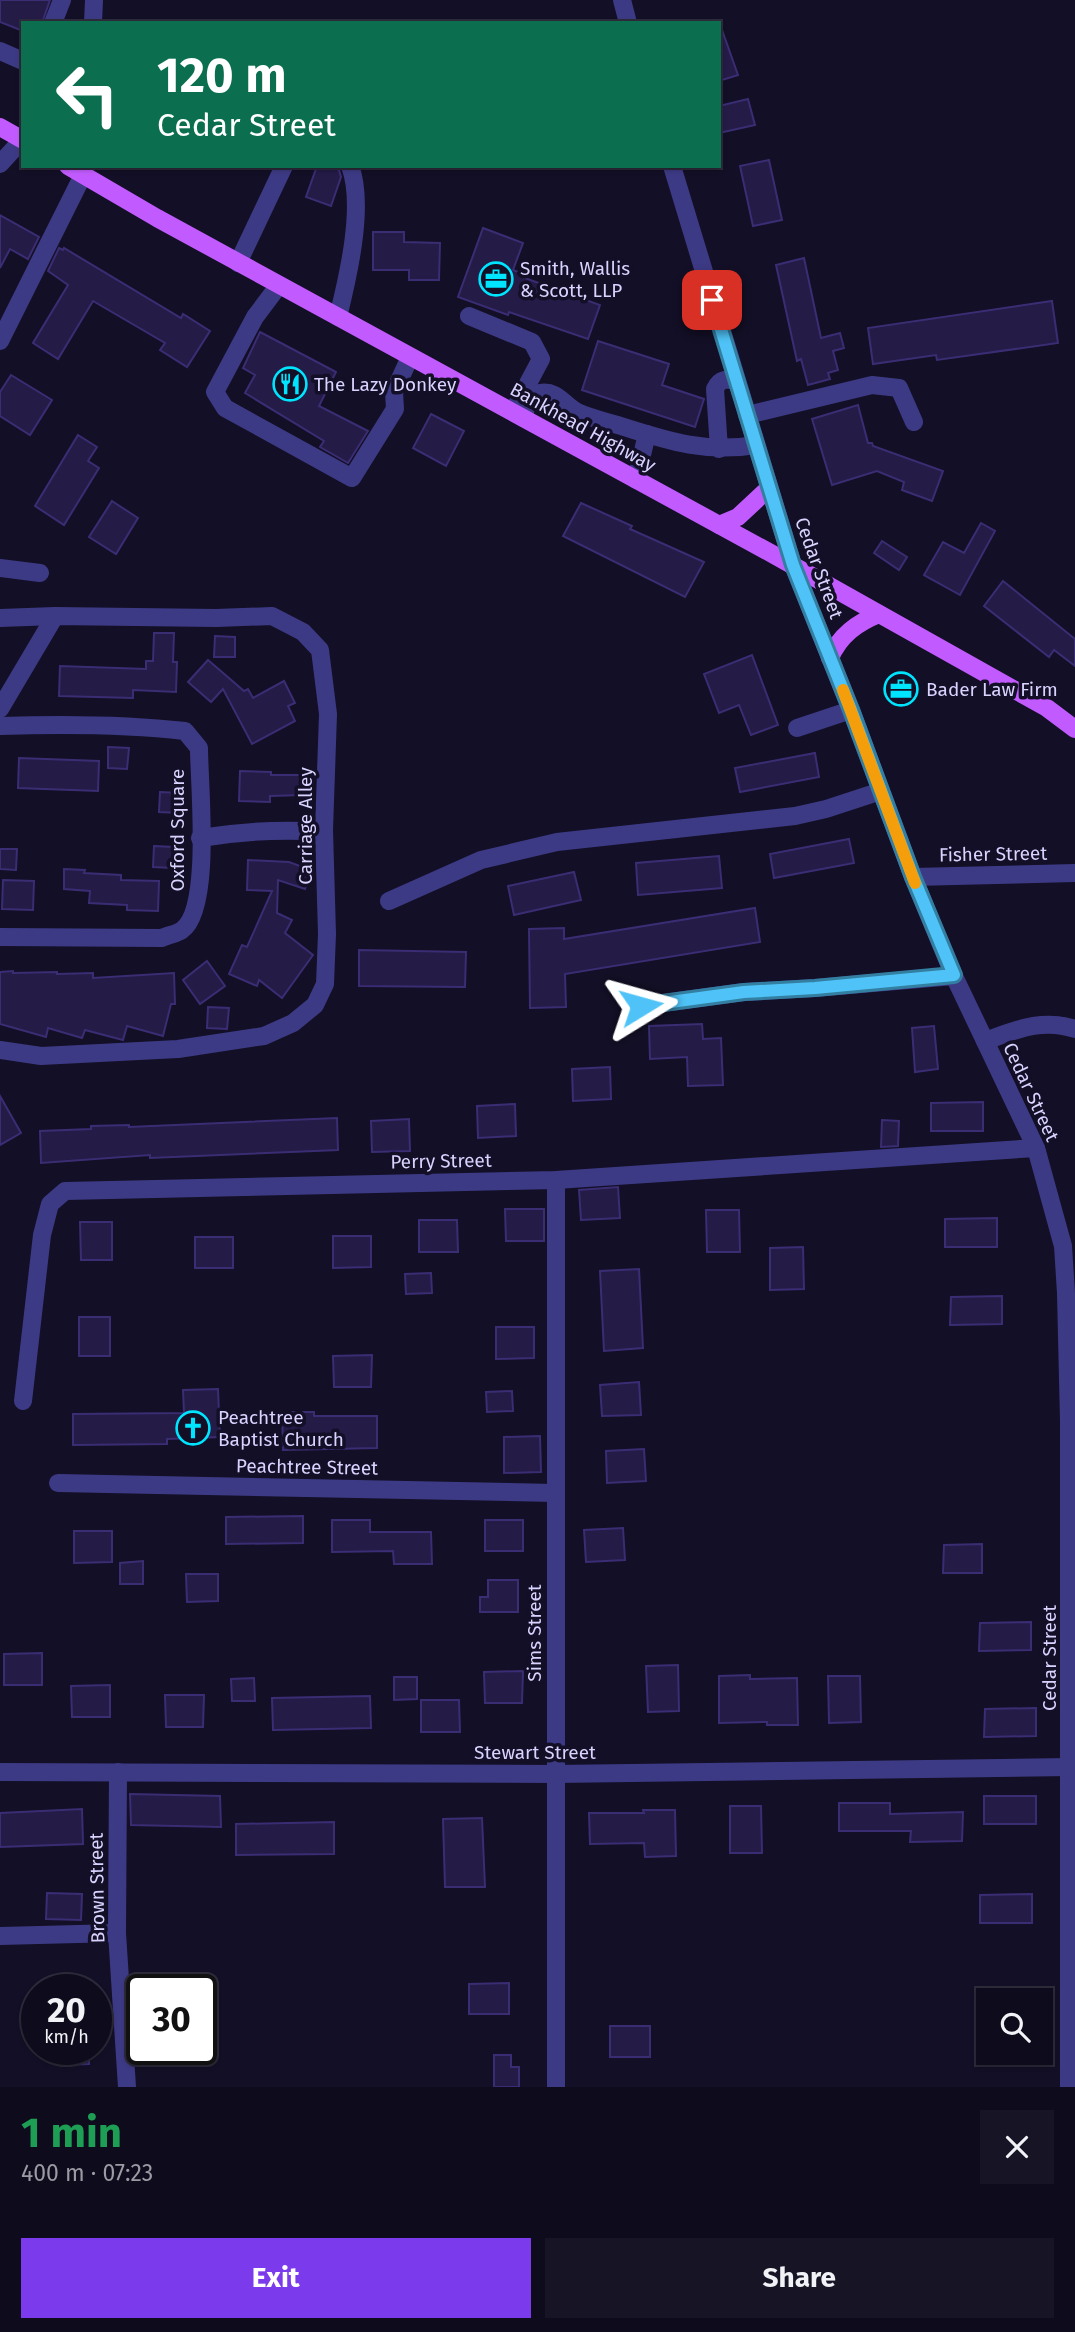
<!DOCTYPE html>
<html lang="en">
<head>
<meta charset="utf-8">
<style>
	body { margin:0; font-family:"Fira Sans",sans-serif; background:#171425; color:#f1f3f6; height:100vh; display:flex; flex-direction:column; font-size:26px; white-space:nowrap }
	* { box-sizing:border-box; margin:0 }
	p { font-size:23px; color:#9b9ba3 }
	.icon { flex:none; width:38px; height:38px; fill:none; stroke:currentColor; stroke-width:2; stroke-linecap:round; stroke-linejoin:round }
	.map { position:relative; height:2087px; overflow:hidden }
	.panel { display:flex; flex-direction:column; background:#0e0b1c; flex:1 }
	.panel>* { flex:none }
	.banner { position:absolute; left:21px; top:21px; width:700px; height:147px; border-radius:0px; box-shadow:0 2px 5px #0004,0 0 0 2px #2e2b3b; background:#0b6e4f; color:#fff; overflow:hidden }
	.buttons { position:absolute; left:976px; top:1988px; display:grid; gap:14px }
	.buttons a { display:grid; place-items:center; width:77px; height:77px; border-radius:0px; background:#0e0b1c; box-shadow:0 2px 5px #0004,0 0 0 2px #2e2b3b; font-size:35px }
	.speed { position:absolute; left:21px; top:1974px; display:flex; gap:14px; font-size:35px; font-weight:700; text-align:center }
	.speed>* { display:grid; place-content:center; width:91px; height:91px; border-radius:50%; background:#0e0b1c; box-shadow:0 2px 5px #0004,0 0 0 2px #2e2b3b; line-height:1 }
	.speed small { font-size:18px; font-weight:400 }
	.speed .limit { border:4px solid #111; border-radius:10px; background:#fff; color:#111 }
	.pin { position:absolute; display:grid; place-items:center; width:60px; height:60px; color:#fff; margin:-30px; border-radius:14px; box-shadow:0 4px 10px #0006 }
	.me { position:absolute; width:77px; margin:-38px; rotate:82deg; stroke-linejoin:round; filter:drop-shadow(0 0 5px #0008) }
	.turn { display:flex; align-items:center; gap:24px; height:147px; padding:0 21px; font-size:32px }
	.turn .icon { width:91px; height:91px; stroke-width:2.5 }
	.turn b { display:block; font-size:49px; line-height:60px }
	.round { display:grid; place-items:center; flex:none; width:74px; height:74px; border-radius:0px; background:#171425 }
	.head { display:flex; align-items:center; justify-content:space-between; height:119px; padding:0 21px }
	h1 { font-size:42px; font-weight:700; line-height:52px; color:#1e9e55 }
	.action { display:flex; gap:14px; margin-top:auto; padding:14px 21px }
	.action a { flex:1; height:80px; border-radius:0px; background:#7c3aed; color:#fff; font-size:28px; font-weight:700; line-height:80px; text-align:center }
	.action a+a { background:#171425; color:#f1f3f6 }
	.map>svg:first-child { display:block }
	.building { fill:#241b47; stroke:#3b2d73; stroke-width:2 }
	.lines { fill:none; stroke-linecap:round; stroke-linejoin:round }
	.minor { stroke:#3d3a85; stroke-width:18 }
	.major { stroke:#c25bff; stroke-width:18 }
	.route-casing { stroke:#337fa1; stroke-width:18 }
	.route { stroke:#4fc3f7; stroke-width:12 }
	.slow { stroke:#f59e0b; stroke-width:12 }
	.labels { text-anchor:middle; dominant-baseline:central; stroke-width:7; stroke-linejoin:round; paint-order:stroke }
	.poi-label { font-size:19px; fill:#d9d4ff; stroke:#130f26; text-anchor:start }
	.street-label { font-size:19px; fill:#d9d4ff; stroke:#130f26 }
</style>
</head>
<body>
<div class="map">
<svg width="1075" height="2087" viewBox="0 0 1075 2087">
	<rect width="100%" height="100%" fill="#130f26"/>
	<g class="building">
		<polygon points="0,0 50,0 42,23 23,23 23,31 0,22"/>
		<polygon points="721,27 738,75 719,81 719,28"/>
		<polygon points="748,99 755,125 719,133 719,106"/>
		<polygon points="769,160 782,220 753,226 740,166"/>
		<polygon points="317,166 330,166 339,170 341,177 331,206 306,197"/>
		<polygon points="0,215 39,237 28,259 10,249 0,268"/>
		<polygon points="483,228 523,243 513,270 523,274 522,277 600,305 588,339 509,312 508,315 458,297"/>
		<polygon points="373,232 404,232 404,242 440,243 439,280 409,280 409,270 373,270"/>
		<polygon points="59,248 63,250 64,248 181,318 183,314 210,331 187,367 160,350 165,343 93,301 58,359 33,343 68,285 48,271"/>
		<polygon points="804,258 821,338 840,333 844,348 833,351 838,370 828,373 830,379 808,385 801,359 797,361 776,265"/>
		<polygon points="1052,301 1058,343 937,360 936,355 873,364 868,328"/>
		<polygon points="260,332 336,372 319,406 368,431 348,463 320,447 324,441 245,393 255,375 243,368"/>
		<polygon points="598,341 669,364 662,385 704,399 695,427 582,390"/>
		<polygon points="11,375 52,400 30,435 0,416 0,392"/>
		<polygon points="858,405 868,443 872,443 873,446 943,471 932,501 902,490 904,482 877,471 832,485 812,419"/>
		<polygon points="431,414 464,431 446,466 413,448"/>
		<polygon points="78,435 97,447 88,461 99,468 64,525 35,506"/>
		<polygon points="112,501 138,518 116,554 89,537"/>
		<polygon points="581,503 632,526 630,529 704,562 685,597 563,536"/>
		<polygon points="981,523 995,531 960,595 924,575 943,542 964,553"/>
		<polygon points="882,541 907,557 899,570 874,553"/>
		<polygon points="1003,581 1075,639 1075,666 1054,650 1049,657 984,606"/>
		<polygon points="154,633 174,633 173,662 177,662 176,692 133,690 133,698 59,696 60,666 146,669 146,661 153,661"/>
		<polygon points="215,636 235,637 235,657 214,657"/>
		<polygon points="752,655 778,725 751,735 739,705 719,713 704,674"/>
		<polygon points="208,660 244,691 248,689 253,698 284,681 295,703 288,706 295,721 252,744 223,689 211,702 188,682"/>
		<polygon points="108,747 129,748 127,769 108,768"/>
		<polygon points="815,753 819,777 740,792 735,768"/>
		<polygon points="19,758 99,761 98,791 18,788"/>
		<polygon points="240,771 271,772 271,775 303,775 303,795 270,796 270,802 239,801"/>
		<polygon points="160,792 181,793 179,813 159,812"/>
		<polygon points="849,839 854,863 774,878 770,854"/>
		<polygon points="154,846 174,847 173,868 153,867"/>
		<polygon points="0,849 17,849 16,870 0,869"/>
		<polygon points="719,856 722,888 638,895 636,863"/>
		<polygon points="248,860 289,862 311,870 305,889 278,880 277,913 292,920 285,933 313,955 282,998 259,980 257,986 229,974 242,945 247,947 272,891 247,890"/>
		<polygon points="64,869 85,870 84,873 121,875 121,880 159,881 158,911 127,910 127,905 89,903 90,891 64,889"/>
		<polygon points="574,872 581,900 514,915 508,886"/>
		<polygon points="3,880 34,881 33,910 2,909"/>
		<polygon points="755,908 760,942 565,974 566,1007 530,1008 529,929 564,928 564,939"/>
		<polygon points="359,950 466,952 465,987 359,986"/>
		<polygon points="207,961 225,986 200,1004 183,980"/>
		<polygon points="13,971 13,973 57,972 57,974 93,973 93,978 174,973 175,1004 171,1004 163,1036 127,1026 123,1040 85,1030 82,1038 48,1028 46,1037 0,1024 0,972"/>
		<polygon points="208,1007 229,1008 227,1029 207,1028"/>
		<polygon points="702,1024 703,1039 721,1038 723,1085 688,1086 687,1057 650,1059 649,1026"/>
		<polygon points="934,1026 938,1069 915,1072 912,1028"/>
		<polygon points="610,1067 611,1099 573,1101 572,1069"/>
		<polygon points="0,1096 21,1133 0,1145"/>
		<polygon points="983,1102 983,1131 931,1131 931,1103"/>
		<polygon points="515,1104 516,1136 478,1138 477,1106"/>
		<polygon points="337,1118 338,1150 150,1158 150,1155 41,1163 40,1131 91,1129 91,1126 129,1125 129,1127"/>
		<polygon points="409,1119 410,1151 372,1152 371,1121"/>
		<polygon points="882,1120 899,1121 898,1146 881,1147"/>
		<polygon points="618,1187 620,1218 581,1220 579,1190"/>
		<polygon points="505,1209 544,1209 544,1241 506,1241"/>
		<polygon points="706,1210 739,1210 740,1252 707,1252"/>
		<polygon points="997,1218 997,1247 945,1247 945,1219"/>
		<polygon points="419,1220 457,1220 458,1252 419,1252"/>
		<polygon points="80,1222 112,1222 112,1260 81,1260"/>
		<polygon points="333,1236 371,1236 371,1267 333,1268"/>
		<rect x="195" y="1237" width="38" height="31"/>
		<polygon points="803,1247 804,1289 770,1290 770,1248"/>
		<polygon points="639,1269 643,1348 604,1351 600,1271"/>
		<polygon points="431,1273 432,1293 406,1294 405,1274"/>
		<polygon points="1002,1296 1002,1324 950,1325 951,1297"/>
		<rect x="79" y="1317" width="31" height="39"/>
		<polygon points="496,1327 534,1327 534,1358 496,1359"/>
		<polygon points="372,1355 371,1387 334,1387 333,1356"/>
		<polygon points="639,1382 641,1415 602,1416 600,1385"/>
		<polygon points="218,1389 220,1437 167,1439 167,1444 73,1445 73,1414 184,1413 183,1390"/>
		<polygon points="512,1391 513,1411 487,1412 486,1392"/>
		<polygon points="282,1412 314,1412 314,1416 377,1416 377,1448 283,1450"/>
		<polygon points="540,1436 541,1472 504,1473 504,1437"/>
		<polygon points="644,1449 646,1481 607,1483 606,1451"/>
		<polygon points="303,1516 303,1543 226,1544 226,1517"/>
		<polygon points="332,1520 370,1520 370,1532 431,1532 432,1564 394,1564 393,1551 332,1552"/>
		<rect x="485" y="1520" width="38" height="31"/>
		<polygon points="623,1528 625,1560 586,1562 584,1530"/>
		<polygon points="74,1531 112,1531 112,1562 74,1563"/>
		<polygon points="982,1544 982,1573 943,1573 944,1545"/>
		<polygon points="143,1561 143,1584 120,1584 120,1563"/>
		<polygon points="186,1574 218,1574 218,1601 187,1602"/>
		<polygon points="488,1580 518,1580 518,1612 480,1612 480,1597 488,1597"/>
		<polygon points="1031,1622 1031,1650 979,1651 980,1623"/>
		<polygon points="42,1653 42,1685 4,1685 4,1654"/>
		<polygon points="678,1665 679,1711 648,1712 646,1666"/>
		<polygon points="523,1671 522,1703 485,1703 484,1672"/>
		<polygon points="750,1675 750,1679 797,1678 798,1725 767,1725 767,1722 719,1723 719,1676"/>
		<polygon points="828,1676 860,1676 861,1722 829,1723"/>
		<polygon points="394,1677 417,1677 417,1699 394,1700"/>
		<polygon points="254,1678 255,1701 232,1701 231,1679"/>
		<polygon points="110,1685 110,1717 72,1717 71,1686"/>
		<polygon points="165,1695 204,1695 203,1727 166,1727"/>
		<polygon points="370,1696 371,1728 273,1730 272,1698"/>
		<polygon points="421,1700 459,1700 460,1732 421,1732"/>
		<polygon points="1036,1708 1036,1736 984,1737 985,1709"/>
		<polygon points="130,1794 220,1796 221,1827 131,1825"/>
		<rect x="984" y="1796" width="52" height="28"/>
		<polygon points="839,1803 890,1803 890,1814 963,1812 962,1841 910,1842 911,1831 839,1831"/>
		<polygon points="730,1806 761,1806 762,1853 730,1853"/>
		<polygon points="82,1809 83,1844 0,1847 0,1813"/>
		<polygon points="643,1810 675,1810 676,1856 645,1857 644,1843 590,1844 589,1813 644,1813"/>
		<polygon points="482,1818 485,1887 445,1887 443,1819"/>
		<polygon points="334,1822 334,1854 236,1855 236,1824"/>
		<polygon points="47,1893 82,1894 81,1920 46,1919"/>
		<polygon points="1032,1894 1032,1923 980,1923 980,1895"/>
		<polygon points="50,1976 85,1977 84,1990 50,1990"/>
		<polygon points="201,1981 215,1981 216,2012 201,2012"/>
		<polygon points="509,1983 509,2014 469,2014 469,1984"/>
		<rect x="610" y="2026" width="40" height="31"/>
		<polygon points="63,2049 89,2049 89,2064 63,2065"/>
		<rect x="165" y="2049" width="39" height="16"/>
		<polygon points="494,2055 511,2055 511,2067 519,2067 519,2087 494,2087"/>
	</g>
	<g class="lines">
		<g class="minor">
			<polyline points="622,0 628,23"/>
			<polyline points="53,23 62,0"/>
			<polyline points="93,23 94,0"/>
			<polyline points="0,51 23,61"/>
			<polyline points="0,164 22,140"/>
			<polyline points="672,166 793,565 851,710 913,877 954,976 1036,1148 1063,1246 1066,1293 1069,1421 1069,2087"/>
			<polyline points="238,263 284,166"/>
			<polyline points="279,285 255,317 215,392 225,408 352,478 395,409 394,392 410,357"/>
			<polyline points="469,316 532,342 541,359 516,406"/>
			<path d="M338 317C348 277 365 205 350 166"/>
			<polyline points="0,341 83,175"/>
			<polyline points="747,415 872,385 899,388 914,422"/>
			<path d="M523 418C526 408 529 394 540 393 557 390 564 405 577 412 592 419 609 422 624 427 671 442 707 453 756 445"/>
			<path d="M719 449 715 389C720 378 726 379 737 381"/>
			<polyline points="636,480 647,434"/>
			<polyline points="0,568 40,573"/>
			<polyline points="0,618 55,616 216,618 272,616 303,632 320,650 328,714 324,830 327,934 325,984 315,1005 293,1023 264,1036 178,1049 41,1056 0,1050"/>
			<polyline points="0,709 55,616"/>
			<path d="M0 726C62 724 123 724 185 731L199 748C199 784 212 909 182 930 177 934 168 935 162 938L0 937"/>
			<polyline points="797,728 851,710"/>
			<path d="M200 838C243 831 282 829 324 832"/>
			<polyline points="913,877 1075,873"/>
			<polyline points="389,901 481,860 557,842 795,816 826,809 881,791"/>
			<polyline points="641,1006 744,992 815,988 954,976"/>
			<path d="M985 1041C1016 1030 1042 1018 1075 1029"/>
			<polyline points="556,1180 556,2087"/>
			<polyline points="23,1401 42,1235 50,1204 65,1191 556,1180 1036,1148"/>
			<polyline points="58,1483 555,1493"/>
			<polyline points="0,1772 555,1774 1070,1767"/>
			<polyline points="118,1772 117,1933 127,2087"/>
			<polyline points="0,1936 117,1933"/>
		</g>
		<g class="major">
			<polyline points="0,127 23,140"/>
			<polyline points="68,166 157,218 776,556 1047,708 1075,729"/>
			<polyline points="719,525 738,517 769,488"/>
			<path d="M830 658C840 635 857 623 879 614"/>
		</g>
	</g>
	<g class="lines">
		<defs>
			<polyline id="route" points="641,1006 744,992 815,988 954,975 913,877 851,710 793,565 712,300"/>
		</defs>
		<use href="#route" class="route-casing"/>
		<use href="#route" class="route"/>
		<polyline class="slow" points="843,690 915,883"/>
	</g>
	<defs>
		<symbol id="office-ring" viewBox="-11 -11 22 22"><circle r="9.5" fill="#130f26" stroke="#00e5ff" stroke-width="1.5"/><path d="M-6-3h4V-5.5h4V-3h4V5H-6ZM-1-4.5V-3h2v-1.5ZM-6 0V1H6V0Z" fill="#00e5ff"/></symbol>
		<symbol id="restaurant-ring" viewBox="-11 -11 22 22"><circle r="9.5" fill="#130f26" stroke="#00e5ff" stroke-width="1.5"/><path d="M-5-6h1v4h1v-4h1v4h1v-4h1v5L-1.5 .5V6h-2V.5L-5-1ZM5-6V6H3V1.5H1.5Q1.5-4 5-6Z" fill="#00e5ff"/></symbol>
		<symbol id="church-ring" viewBox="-11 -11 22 22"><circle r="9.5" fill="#130f26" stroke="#00e5ff" stroke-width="1.5"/><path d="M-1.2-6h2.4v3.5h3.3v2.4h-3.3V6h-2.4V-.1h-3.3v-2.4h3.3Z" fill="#00e5ff"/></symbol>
	</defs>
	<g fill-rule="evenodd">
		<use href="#office-ring" x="477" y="260" width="38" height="38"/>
		<use href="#restaurant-ring" x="271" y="365" width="38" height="38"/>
		<use href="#office-ring" x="882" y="670" width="38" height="38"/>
		<use href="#church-ring" x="174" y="1409" width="38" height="38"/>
	</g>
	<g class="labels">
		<g class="poi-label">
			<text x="520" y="268">Smith, Wallis<tspan x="520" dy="22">&amp; Scott, LLP</tspan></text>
			<text x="314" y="384">The Lazy Donkey</text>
			<text x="926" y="689">Bader Law Firm</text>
			<text x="218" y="1417">Peachtree<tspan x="218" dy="22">Baptist Church</tspan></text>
		</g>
		<g class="street-label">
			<text transform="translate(583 427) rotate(29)">Bankhead Highway</text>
			<text transform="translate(819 568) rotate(70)">Cedar Street</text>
			<text transform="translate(305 826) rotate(-90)">Carriage Alley</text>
			<text transform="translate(177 830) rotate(-90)">Oxford Square</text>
			<text transform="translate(993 854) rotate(-1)">Fisher Street</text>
			<text transform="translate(1031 1092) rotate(65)">Cedar Street</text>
			<text transform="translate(441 1161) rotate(-1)">Perry Street</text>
			<text transform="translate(307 1467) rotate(1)">Peachtree Street</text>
			<text transform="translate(534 1633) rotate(-90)">Sims Street</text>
			<text transform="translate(1049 1658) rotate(-90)">Cedar Street</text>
			<text x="535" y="1752">Stewart Street</text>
			<text transform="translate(97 1888) rotate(-91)">Brown Street</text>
		</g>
	</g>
</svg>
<div class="buttons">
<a><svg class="icon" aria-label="search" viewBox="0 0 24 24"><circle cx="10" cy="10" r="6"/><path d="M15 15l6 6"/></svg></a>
</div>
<div class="speed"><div>20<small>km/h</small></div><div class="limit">30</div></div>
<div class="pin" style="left:712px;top:300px;background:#d93025"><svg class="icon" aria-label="arrive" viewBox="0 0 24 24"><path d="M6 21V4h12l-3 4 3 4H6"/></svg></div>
<svg class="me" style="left:641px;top:1006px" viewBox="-20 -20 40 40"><path d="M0-17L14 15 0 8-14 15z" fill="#4fc3f7" stroke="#fff" stroke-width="4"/></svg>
<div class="banner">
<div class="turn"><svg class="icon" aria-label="left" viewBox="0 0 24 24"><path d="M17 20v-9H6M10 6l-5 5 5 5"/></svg><div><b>120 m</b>Cedar Street</div></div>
</div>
</div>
<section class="panel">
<div class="head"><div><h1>1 min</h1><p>400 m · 07:23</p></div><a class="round"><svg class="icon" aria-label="close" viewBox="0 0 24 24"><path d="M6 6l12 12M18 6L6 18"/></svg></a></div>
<div class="action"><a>Exit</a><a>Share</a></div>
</section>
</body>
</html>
